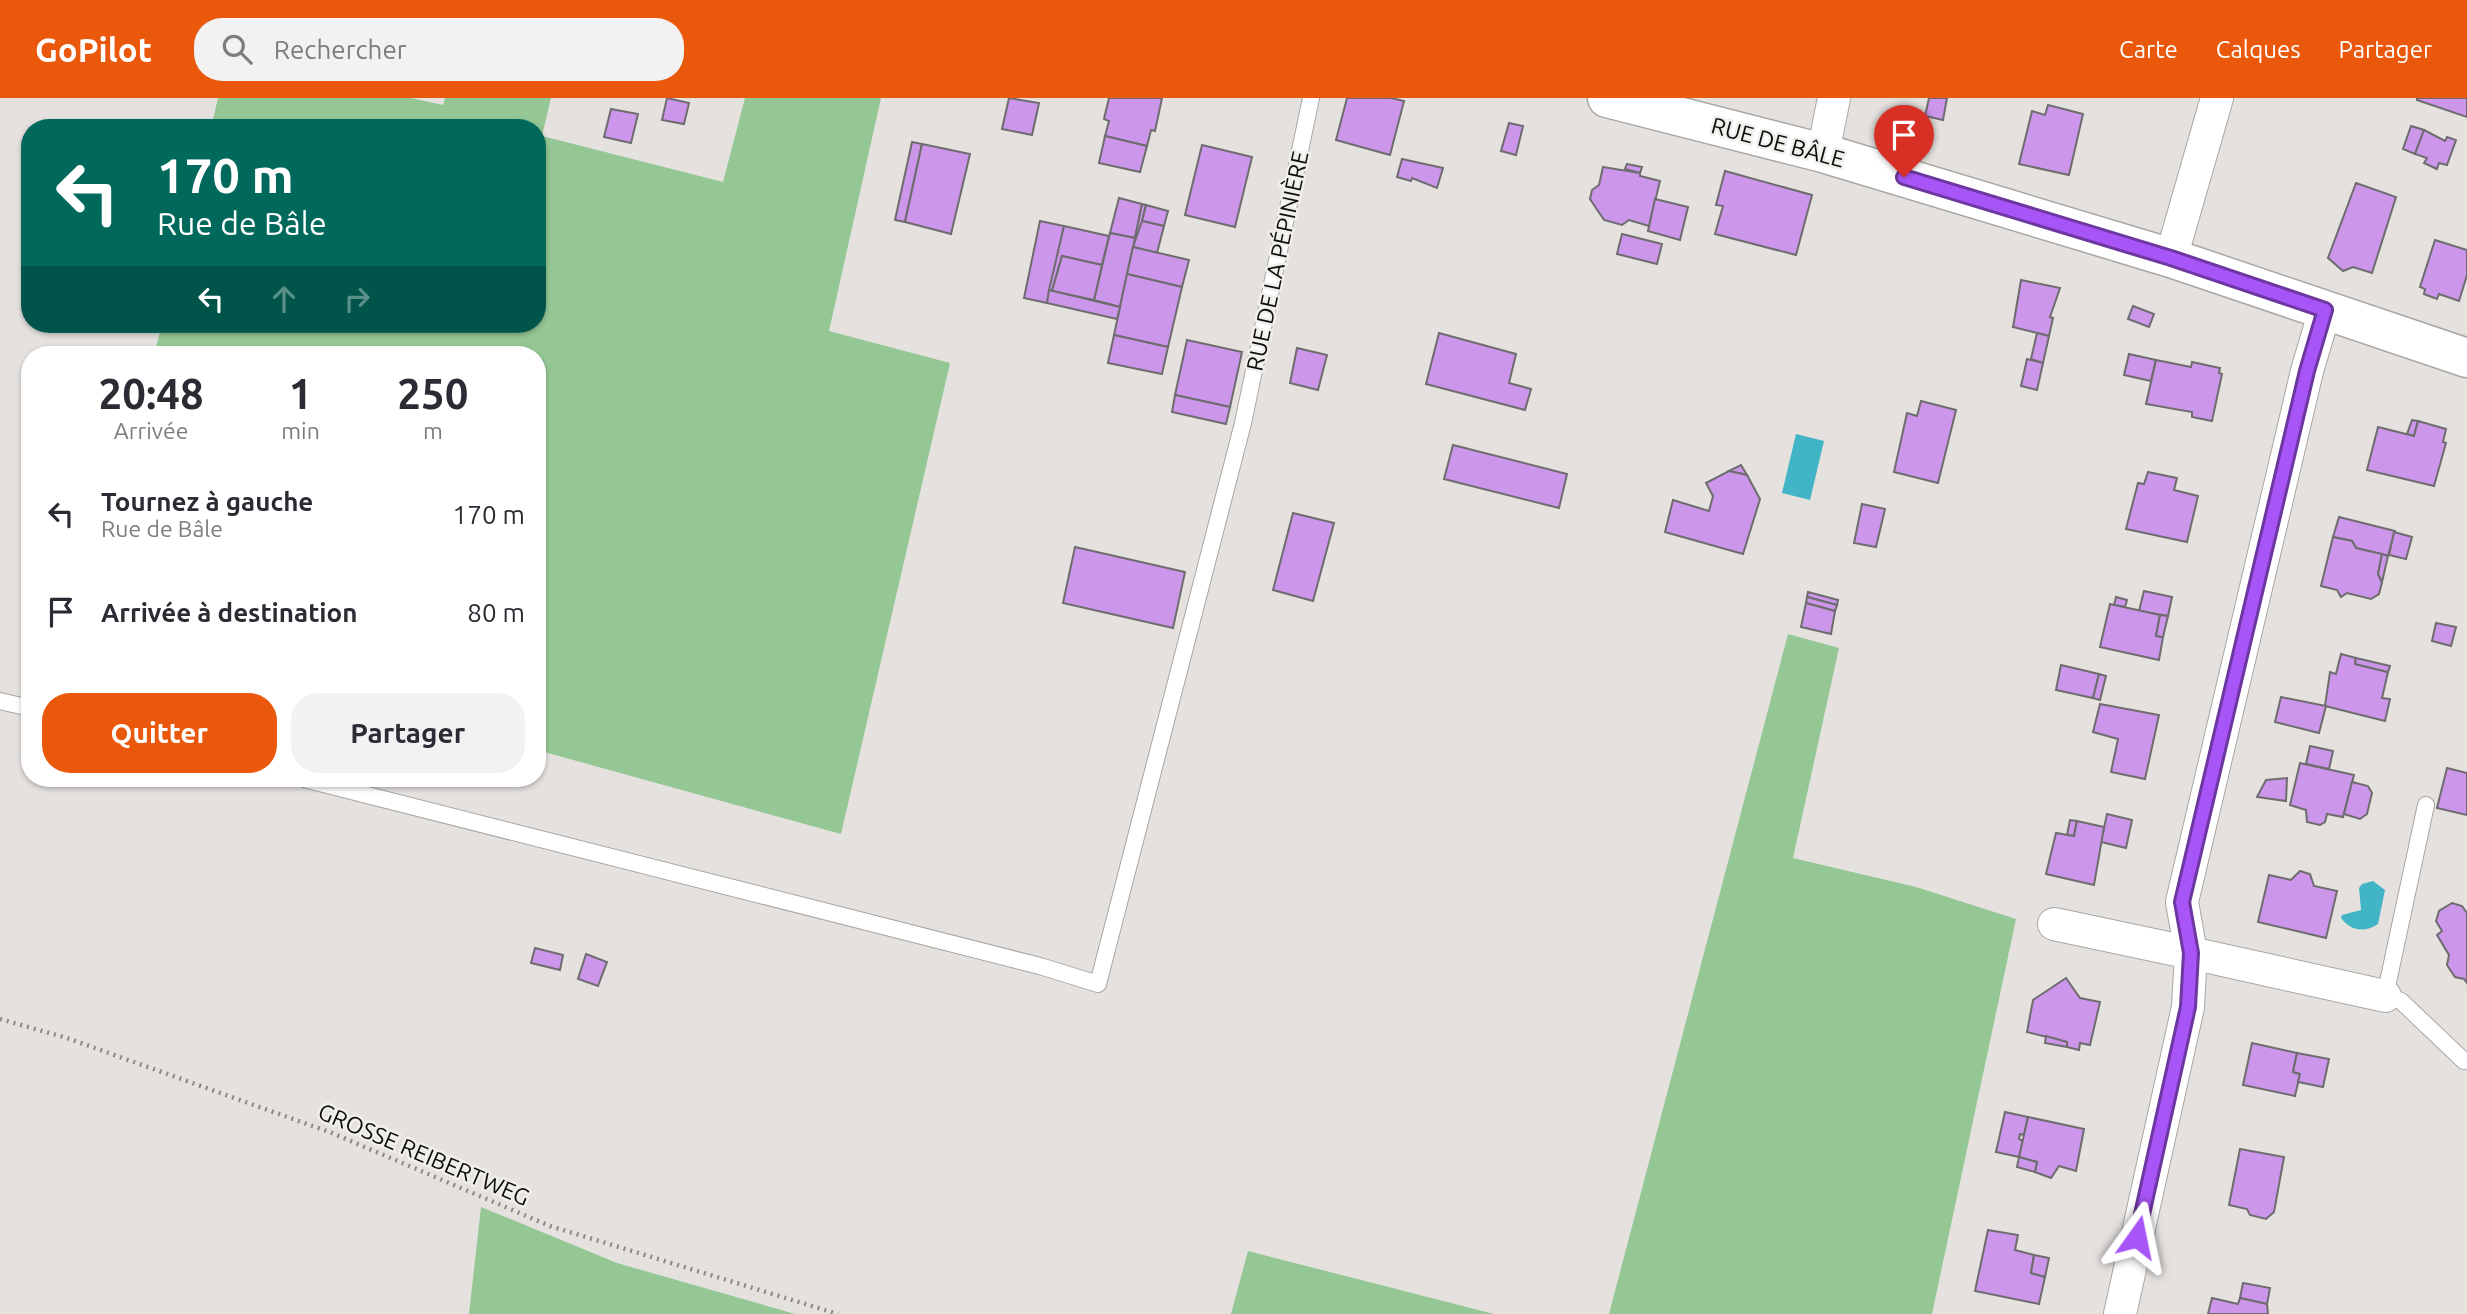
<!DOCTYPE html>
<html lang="fr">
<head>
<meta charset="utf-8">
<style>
	body { margin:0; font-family:Ubuntu,sans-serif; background:#f2f2f3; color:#2b2b33; height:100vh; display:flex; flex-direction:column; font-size:26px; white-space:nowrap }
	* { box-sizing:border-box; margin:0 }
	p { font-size:23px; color:#7c7c81 }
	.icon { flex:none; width:38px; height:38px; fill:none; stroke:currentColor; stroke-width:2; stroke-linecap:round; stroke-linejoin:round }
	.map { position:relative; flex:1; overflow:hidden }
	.drawer { position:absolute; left:21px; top:248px; width:525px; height:441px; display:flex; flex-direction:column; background:#fff; border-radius:28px; box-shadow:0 2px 5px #0004 }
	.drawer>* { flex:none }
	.hud { position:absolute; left:21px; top:21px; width:525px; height:214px; border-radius:28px; box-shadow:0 2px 5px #0004; background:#00695c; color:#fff; overflow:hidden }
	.pin { position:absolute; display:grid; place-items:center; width:60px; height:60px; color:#fff; margin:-72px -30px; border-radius:50% 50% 50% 0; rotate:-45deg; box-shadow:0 0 7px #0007 }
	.pin .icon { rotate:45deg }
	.me { position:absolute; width:77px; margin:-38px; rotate:12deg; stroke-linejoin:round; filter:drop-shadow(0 0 5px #0008) }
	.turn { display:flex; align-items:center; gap:24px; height:147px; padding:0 21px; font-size:32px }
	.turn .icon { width:91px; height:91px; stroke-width:2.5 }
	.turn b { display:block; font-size:49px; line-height:60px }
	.lanes { display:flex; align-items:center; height:66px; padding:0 21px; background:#0003; justify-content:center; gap:35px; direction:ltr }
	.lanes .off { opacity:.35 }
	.eta { display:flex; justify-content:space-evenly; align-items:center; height:119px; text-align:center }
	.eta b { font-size:42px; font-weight:700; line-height:49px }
	.primary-button { display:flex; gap:14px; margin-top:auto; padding:14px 21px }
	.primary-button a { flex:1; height:80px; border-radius:28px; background:#ea580c; color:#fff; font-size:28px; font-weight:700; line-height:80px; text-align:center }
	.primary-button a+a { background:#f2f2f3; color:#2b2b33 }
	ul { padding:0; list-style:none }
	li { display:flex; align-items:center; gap:21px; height:98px; padding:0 21px }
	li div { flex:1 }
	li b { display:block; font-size:26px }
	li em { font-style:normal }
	header { display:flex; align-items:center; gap:42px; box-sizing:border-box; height:98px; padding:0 35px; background:#ea580c; color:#fff }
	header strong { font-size:33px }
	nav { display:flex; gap:38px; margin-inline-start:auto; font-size:24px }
	.search { width:490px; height:63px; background:#f2f2f3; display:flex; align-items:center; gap:18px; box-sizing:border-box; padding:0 24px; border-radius:28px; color:#7c7c81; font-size:26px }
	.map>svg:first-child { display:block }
	.green { fill:#94c794 }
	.water { fill:#41b4c6 }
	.building { fill:#cc96ea; stroke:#6e6c6f; stroke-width:2 }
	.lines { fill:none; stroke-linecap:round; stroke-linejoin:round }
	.service-casing { stroke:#a9a7a4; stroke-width:18 }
	.minor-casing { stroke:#a9a7a4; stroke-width:34 }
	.tertiary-casing { stroke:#a9a7a4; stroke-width:41 }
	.path { stroke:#8b8987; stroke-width:4.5; stroke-dasharray:2 5; stroke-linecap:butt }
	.service { stroke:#fff; stroke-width:16 }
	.minor { stroke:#fff; stroke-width:32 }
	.tertiary { stroke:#fff; stroke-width:38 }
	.route-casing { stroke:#6d37a1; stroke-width:18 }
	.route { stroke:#a855f7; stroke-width:12 }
	.labels { text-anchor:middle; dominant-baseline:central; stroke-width:5; stroke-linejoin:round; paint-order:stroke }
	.street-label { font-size:23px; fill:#0e0d0c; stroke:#f1efec }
</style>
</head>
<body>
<header>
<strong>GoPilot</strong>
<div class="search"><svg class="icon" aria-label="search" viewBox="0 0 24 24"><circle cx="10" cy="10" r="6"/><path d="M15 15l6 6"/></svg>Rechercher</div>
<nav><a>Carte</a><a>Calques</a><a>Partager</a></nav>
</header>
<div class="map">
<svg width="2467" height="1216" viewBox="0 0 2467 1216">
	<rect width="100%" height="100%" fill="#e4e1df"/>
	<g class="green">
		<polygon points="218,0 411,0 443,7 445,0 551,0 542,38 723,84 745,0 881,0 829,233 950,265 841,736 537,652 537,257 154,257 162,226 537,226 537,30 211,30"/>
		<polygon points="1788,536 1839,550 1793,760 1916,789 2016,821 1932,1216 1609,1216"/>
		<polygon points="481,1109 617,1165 795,1216 469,1216"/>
		<polygon points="1248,1153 1494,1216 1231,1216"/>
	</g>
	<g class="water">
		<polygon points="1796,336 1824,343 1810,402 1782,395"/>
		<path d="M2373 783 2385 792 2378 826C2364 835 2351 833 2341 820L2342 817 2361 812 2359 790 2362 786Z"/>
	</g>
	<g class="building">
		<polygon points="667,0 689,5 684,26 662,22"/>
		<polygon points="1009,0 1039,5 1032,37 1002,31"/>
		<polygon points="1109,0 1162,0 1155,33 1151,32 1147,48 1105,38 1109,23 1104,21"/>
		<polygon points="1347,0 1391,0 1404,3 1390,57 1336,42"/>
		<polygon points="1929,0 1947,0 1943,22 1925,18"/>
		<polygon points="2417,0 2467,0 2467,19 2417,2"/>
		<polygon points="2048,7 2083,16 2069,77 2019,66 2032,13 2045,17"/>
		<polygon points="611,11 638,16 631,45 604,39"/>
		<polygon points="1509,25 1523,28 1516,57 1501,53"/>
		<polygon points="2411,28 2424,32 2415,56 2403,51"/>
		<polygon points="2424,32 2445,43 2447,39 2456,42 2447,67 2439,65 2437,71 2424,65 2427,60 2415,56"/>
		<polygon points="1105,38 1147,48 1140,74 1099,65"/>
		<polygon points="912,44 922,46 905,124 895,122"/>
		<polygon points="922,46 970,56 951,136 905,124"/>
		<polygon points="1202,47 1252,59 1235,129 1185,117"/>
		<polygon points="1402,61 1443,70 1437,90 1412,80 1411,83 1397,79"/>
		<polygon points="1627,66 1642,69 1640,75 1625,71"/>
		<polygon points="1603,69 1640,75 1640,78 1660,83 1649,128 1629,122 1622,127 1604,122 1590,101 1592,92 1599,87"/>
		<polygon points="1725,73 1812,97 1796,157 1715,136 1723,108 1716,107"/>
		<polygon points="2356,85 2396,99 2372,175 2353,169 2343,173 2328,160"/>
		<polygon points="1119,100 1142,106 1135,140 1110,135"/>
		<polygon points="1655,101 1688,109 1680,142 1648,133"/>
		<polygon points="1142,106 1146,107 1138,141 1135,140"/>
		<polygon points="1146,107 1168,113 1164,128 1142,123"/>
		<polygon points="1040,123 1064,128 1047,205 1024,200"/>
		<polygon points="1142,123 1164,128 1157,155 1133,149"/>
		<polygon points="1064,128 1109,138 1102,167 1062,158 1052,193 1049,192"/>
		<polygon points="1110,135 1135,140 1120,209 1094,202"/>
		<polygon points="1622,136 1662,146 1657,166 1617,156"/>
		<polygon points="2435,142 2467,152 2467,177 2459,203 2439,196 2437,201 2424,196 2425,191 2420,189"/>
		<polygon points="1133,149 1189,162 1182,189 1127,176"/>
		<polygon points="1062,158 1102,167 1094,202 1052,193"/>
		<polygon points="1127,176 1182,189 1168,249 1114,237"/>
		<polygon points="2021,182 2060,190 2050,219 2053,220 2049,238 2013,229"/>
		<polygon points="1049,192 1120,209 1117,221 1047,205"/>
		<polygon points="2133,208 2154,216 2149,229 2128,221"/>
		<polygon points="1439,235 1516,256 1509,285 1531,291 1525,312 1426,286"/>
		<polygon points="2037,235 2049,238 2043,265 2031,261"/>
		<polygon points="1114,237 1168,249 1162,276 1108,265"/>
		<polygon points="1187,242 1242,254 1230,309 1175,297"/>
		<polygon points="1297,250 1327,257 1318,292 1290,285"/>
		<polygon points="2129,256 2156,262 2151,283 2124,277"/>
		<polygon points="2027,261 2043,265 2037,292 2021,288"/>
		<polygon points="2156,262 2191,269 2192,264 2220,270 2219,275 2222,276 2212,323 2192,319 2192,314 2146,306"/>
		<polygon points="1175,297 1230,309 1226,326 1172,314"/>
		<polygon points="1921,303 1956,312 1938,385 1894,374 1907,315 1917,318"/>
		<polygon points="2412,322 2418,323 2414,338 2407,336"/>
		<polygon points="2418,323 2446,331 2443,344 2446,345 2434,388 2367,372 2378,329 2414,338"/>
		<polygon points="1453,347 1567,376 1559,410 1444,381"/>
		<polygon points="1741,367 1747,377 1729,373"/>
		<polygon points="1729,373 1747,377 1760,401 1743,456 1665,434 1673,402 1709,413 1713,398 1706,385"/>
		<polygon points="2148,374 2177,380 2174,392 2198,398 2187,444 2126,431 2138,385 2144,386"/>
		<polygon points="1862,406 1885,411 1876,449 1854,445"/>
		<polygon points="1293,415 1334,425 1313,503 1273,492"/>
		<polygon points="2339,419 2395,433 2388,458 2356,450 2352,443 2333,439"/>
		<polygon points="2394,434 2412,439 2406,461 2389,457"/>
		<polygon points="2333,439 2352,443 2356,450 2382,456 2378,476 2382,484 2379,496 2371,501 2347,495 2341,499 2337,492 2321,488"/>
		<polygon points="1075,449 1185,474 1173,530 1063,505"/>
		<polygon points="2382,456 2388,458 2382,484 2378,476"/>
		<polygon points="2144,493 2172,499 2168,518 2139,513"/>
		<polygon points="1808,494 1838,502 1837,507 1807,499"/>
		<polygon points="1807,499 1837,507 1835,513 1806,505"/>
		<polygon points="2116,499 2127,502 2125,509 2114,507"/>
		<polygon points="1806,505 1835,513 1831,536 1801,529"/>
		<polygon points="2110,506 2160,517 2156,538 2163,539 2159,562 2100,549"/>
		<polygon points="2160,517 2168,518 2163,539 2156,538"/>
		<polygon points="2436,525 2456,529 2451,548 2432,543"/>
		<polygon points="2341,556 2356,560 2355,566 2388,574 2382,600 2390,601 2385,623 2325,608 2330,574 2336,576"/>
		<polygon points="2356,560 2390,568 2388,574 2355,566"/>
		<polygon points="2061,567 2099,576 2093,600 2056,592"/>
		<polygon points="2099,576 2106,578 2100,602 2093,600"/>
		<polygon points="2281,599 2326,608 2319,635 2275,624"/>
		<polygon points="2100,606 2159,617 2145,681 2111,674 2118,641 2093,634"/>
		<polygon points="2310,648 2333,653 2329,671 2306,666"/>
		<polygon points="2300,665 2354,677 2343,719 2327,716 2325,724 2320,727 2307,724 2306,712 2290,707"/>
		<polygon points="2447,670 2467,675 2467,717 2437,710"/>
		<polygon points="2287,680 2286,703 2257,699 2266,682"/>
		<polygon points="2352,684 2368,688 2372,695 2367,716 2360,721 2344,716"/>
		<polygon points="2107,716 2132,722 2126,750 2101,744"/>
		<polygon points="2070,722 2077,723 2074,738 2067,737"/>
		<polygon points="2077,723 2104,729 2094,787 2046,776 2056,735 2074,738"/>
		<polygon points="2300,773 2310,776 2314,788 2337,793 2326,840 2258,824 2269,777 2291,782"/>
		<polygon points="2452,805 2462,808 2467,815 2467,885 2464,881 2455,879 2447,867 2449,857 2437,837 2442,833 2436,823 2439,813"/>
		<polygon points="535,850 563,857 560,872 531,865"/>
		<polygon points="586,856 607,864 598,888 578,881"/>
		<polygon points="2066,880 2080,900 2100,904 2090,947 2080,945 2079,952 2067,949 2067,944 2027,934 2033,902"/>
		<polygon points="2046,938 2067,944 2067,949 2045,945"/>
		<polygon points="2252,945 2297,955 2293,974 2300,976 2295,998 2243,987"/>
		<polygon points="2297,955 2329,961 2323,989 2298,984 2300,976 2293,974"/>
		<polygon points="2005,1014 2028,1019 2024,1037 2020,1036 2019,1041 2023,1043 2019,1059 1996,1054"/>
		<polygon points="2028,1019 2084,1031 2076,1073 2059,1068 2051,1080 2035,1074 2037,1064 2019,1059"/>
		<polygon points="2240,1051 2284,1059 2274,1114 2266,1121 2250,1117 2247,1111 2229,1107"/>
		<polygon points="2019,1059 2037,1064 2035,1074 2017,1069"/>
		<polygon points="1988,1132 2018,1137 2015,1152 2034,1157 2031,1175 2045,1179 2039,1206 1975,1193"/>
		<polygon points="2034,1157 2049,1160 2045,1179 2031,1175"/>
		<polygon points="2243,1185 2270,1190 2267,1206 2240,1200"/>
		<polygon points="2212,1200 2238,1206 2240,1200 2267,1206 2268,1216 2208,1216"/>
	</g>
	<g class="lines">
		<defs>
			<g id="service">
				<polyline points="0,603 30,610"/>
				<polyline points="304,681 1040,868 1098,886 1243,325 1311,0"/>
				<polyline points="2426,707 2385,898 2401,903 2464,963"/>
			</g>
			<g id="minor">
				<polyline points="1823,55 1834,0"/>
				<polyline points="2171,160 2217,0"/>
				<polyline points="2325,212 2307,273 2182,804 2191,855 2385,898"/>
				<polyline points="2054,826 2191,855 2188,909 2120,1216"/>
			</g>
			<polyline id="tertiary" points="1607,0 1823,55 2171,160 2467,260"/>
		</defs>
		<use href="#service" class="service-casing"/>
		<use href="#minor" class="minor-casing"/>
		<use href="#tertiary" class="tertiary-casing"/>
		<polyline class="path" points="0,921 67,940 332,1035 550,1128 838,1216"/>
		<use href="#service" class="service"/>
		<use href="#minor" class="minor"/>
		<use href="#tertiary" class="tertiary"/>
	</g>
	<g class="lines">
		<defs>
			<polyline id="route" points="1904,79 2171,160 2325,212 2307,273 2182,804 2191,855 2188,909 2137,1139"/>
		</defs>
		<use href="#route" class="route-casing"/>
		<use href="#route" class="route"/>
	</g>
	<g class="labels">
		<g class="street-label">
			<text transform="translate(1778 44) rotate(15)">RUE DE BÂLE</text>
			<text transform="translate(1277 163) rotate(-78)">RUE DE LA PÉPINIÈRE</text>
			<text transform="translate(424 1056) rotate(23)">GROSSE REIBERTWEG</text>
		</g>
	</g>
</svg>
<div class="pin" style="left:1904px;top:79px;background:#d93025"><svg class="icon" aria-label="arrive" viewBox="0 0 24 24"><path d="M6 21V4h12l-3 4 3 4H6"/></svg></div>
<svg class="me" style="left:2137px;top:1139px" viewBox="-20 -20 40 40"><path d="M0-17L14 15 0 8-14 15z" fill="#a855f7" stroke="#fff" stroke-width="4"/></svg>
<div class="hud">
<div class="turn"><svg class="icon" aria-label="left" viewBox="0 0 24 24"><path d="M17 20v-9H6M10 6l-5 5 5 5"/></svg><div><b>170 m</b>Rue de Bâle</div></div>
<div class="lanes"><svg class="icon" aria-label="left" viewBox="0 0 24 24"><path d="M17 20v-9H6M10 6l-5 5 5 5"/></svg><svg class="icon off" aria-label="ahead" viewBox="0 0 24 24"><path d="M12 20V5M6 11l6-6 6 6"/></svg><svg class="icon off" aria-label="right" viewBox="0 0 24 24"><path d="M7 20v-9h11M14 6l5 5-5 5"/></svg></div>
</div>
<section class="drawer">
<div class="eta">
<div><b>20:48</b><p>Arrivée</p></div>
<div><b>1</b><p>min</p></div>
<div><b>250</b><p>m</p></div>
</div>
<ul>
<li><svg class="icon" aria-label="left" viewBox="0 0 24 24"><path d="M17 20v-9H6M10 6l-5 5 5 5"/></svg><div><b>Tournez à gauche</b><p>Rue de Bâle</p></div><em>170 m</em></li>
<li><svg class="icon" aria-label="arrive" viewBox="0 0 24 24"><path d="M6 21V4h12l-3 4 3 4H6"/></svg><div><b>Arrivée à destination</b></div><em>80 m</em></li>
</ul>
<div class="primary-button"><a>Quitter</a><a>Partager</a></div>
</section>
</div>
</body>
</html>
